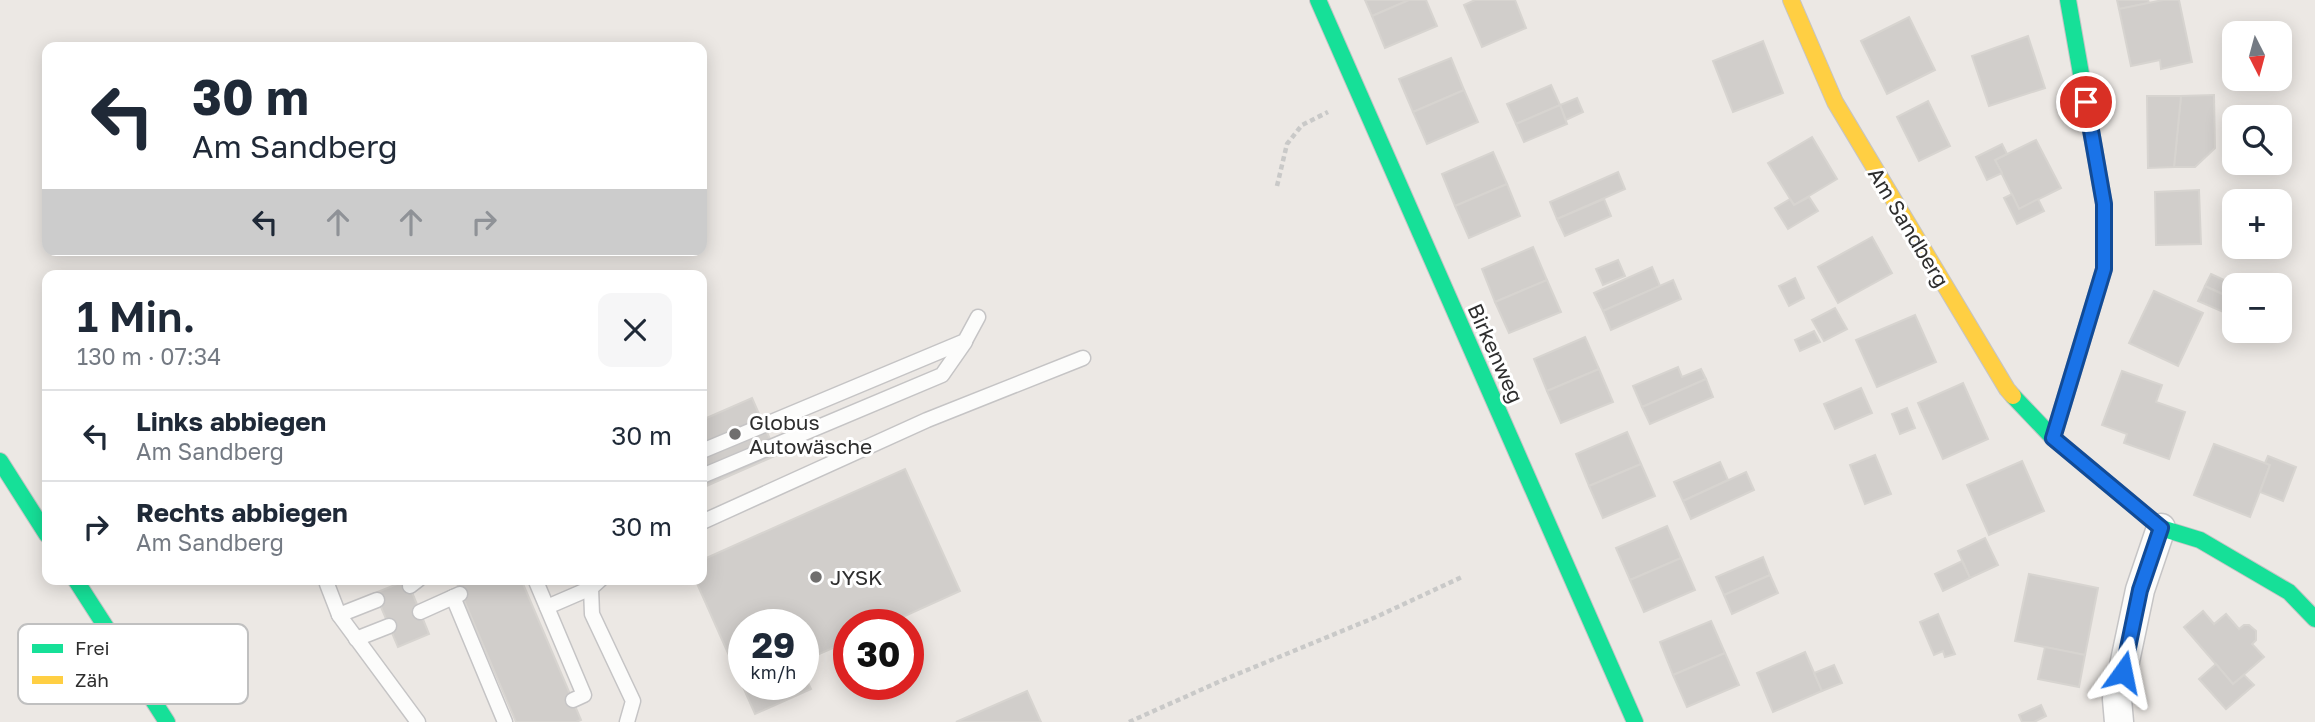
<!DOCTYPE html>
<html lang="de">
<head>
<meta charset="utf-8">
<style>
	body { margin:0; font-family:"Golos Text",sans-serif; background:#f6f6f7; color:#1f2937; height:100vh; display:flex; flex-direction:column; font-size:26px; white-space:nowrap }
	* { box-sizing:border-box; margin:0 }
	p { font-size:23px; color:#747a83 }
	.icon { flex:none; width:38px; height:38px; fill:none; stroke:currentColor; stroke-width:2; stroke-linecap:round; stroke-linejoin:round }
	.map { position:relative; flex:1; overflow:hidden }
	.sheet { position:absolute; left:42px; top:270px; width:665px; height:315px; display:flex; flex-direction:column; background:#fff; border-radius:14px; box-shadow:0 4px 18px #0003 }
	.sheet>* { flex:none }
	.banner { position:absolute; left:42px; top:42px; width:665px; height:214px; border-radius:14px; box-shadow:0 4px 18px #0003; background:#fff; color:#1f2937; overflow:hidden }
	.needle { width:46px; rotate:174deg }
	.fabs { position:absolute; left:2222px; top:21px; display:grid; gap:14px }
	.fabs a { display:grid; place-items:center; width:70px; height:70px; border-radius:14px; background:#fff; box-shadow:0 4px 18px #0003; font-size:35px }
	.speed { position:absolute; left:728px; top:609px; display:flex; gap:14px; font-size:35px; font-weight:700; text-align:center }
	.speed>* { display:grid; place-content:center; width:91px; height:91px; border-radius:50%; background:#fff; box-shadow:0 4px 18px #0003; line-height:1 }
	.speed small { font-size:18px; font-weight:400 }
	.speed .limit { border:10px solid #d22; background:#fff; color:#111 }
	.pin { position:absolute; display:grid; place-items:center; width:60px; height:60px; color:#fff; margin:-30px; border:4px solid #fff; border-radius:50%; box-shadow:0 2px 7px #0007 }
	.me { position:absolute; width:77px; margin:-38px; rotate:12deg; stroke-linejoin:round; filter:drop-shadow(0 0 5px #0008) }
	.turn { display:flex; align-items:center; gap:24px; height:147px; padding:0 35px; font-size:32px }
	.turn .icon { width:91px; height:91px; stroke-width:2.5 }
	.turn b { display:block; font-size:49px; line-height:60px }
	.lanes { display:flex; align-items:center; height:66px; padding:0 35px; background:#0003; justify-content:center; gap:35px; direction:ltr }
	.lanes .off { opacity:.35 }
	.round { display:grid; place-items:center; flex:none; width:74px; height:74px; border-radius:14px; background:#f6f6f7 }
	.headline { display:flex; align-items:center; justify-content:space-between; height:119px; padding:0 35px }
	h1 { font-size:42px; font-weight:600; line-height:52px }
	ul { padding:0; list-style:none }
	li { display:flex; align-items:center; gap:21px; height:91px; padding:0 35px; border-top:2px solid #e0e1e3 }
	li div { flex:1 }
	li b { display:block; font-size:26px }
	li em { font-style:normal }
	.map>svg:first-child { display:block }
	.building { fill:#d1cecb; stroke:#d7d4d0; stroke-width:2 }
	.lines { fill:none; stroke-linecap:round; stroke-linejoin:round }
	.lane-casing { stroke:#c5c4c5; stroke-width:17 }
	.street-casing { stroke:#c5c4c5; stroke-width:31 }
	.fast-casing { stroke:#c5c4c5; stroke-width:18 }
	.slow-casing { stroke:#c5c4c5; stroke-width:18 }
	.path { stroke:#c9c9c8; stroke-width:4.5; stroke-dasharray:5 3.5; stroke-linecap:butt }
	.lane { stroke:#fcfcfb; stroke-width:14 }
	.street { stroke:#fcfcfb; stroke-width:28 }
	.fast { stroke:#16e098; stroke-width:16 }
	.slow { stroke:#ffcf43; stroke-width:16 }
	.route-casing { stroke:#114b97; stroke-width:18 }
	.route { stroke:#1a73e8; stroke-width:12 }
	.poi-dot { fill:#706f6e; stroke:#fff; stroke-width:2.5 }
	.labels { text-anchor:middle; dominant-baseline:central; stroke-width:6; stroke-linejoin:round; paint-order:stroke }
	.street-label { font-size:21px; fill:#2e2e2e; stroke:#fff }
	.poi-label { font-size:21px; fill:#2e2e2e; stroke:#fff; text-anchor:start }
	.key { fill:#fff; stroke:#c0c0c0; stroke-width:2 }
	.key-label { font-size:19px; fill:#2e2e2e }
</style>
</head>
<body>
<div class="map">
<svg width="2315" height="722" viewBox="0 0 2315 722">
	<rect width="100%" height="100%" fill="#ece8e4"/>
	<g class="building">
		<polygon points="1365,0 1409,0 1372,16"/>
		<polygon points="1409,0 1426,0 1437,26 1385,48 1372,16"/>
		<polygon points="1475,0 1515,0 1526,28 1482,47 1464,5"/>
		<polygon points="2117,0 2148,0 2149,3 2119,9"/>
		<polygon points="2163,0 2179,0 2192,62 2161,69 2160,60 2131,66 2119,9"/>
		<polygon points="1909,17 1935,70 1887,94 1861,41"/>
		<polygon points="2028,36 2045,88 1989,106 1972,56"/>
		<polygon points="1763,41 1783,93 1733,112 1713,61"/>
		<polygon points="1451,58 1464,90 1413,112 1399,79"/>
		<polygon points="1551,85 1560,105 1516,124 1507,104"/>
		<polygon points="1464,90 1478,122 1427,144 1413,112"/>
		<polygon points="2214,95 2215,148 2195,167 2174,167 2181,96"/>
		<polygon points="2147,96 2181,96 2174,167 2148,168"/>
		<polygon points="1577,98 1583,112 1566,120 1560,105"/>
		<polygon points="1928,101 1950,146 1919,161 1897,117"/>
		<polygon points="1560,105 1567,124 1524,142 1516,124"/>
		<polygon points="1812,137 1837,179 1794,205 1768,163"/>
		<polygon points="2036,140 2061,188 2019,209 1995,160"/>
		<polygon points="2002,144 2007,154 1995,160 2002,173 1987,180 1976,157"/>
		<polygon points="1493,152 1507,184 1455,206 1442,174"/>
		<polygon points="1618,172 1625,189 1557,219 1550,202"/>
		<polygon points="1507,184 1520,216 1469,238 1455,206"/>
		<polygon points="2199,190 2201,244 2156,245 2155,192"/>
		<polygon points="2012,194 2019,209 2038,199 2044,211 2017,224 2004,198"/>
		<polygon points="1809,197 1818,211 1788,229 1775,208 1790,199 1794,205"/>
		<polygon points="1604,199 1611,216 1565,236 1557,219"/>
		<polygon points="1872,237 1892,273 1838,303 1818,267"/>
		<polygon points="1533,247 1547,280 1495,302 1482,269"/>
		<polygon points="1618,260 1625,276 1603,285 1596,269"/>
		<polygon points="1652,267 1660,286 1603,311 1594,293"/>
		<polygon points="2211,274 2235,285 2230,297 2205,286"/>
		<polygon points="1795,278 1804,298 1789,306 1779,286"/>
		<polygon points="1547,280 1561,312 1509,333 1495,302"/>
		<polygon points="1673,280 1681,299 1611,330 1603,311"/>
		<polygon points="2205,286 2235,300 2235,317 2198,301"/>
		<polygon points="2154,291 2203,313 2178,366 2129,343"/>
		<polygon points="1835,308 1847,329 1824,341 1812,320"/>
		<polygon points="1915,315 1936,362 1877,387 1856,340"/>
		<polygon points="1814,331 1820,342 1800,351 1795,340"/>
		<polygon points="1585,337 1599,369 1547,391 1534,359"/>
		<polygon points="1678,367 1682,377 1701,369 1706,379 1642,407 1633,386"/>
		<polygon points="1599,369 1613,402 1561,423 1547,391"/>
		<polygon points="2122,371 2162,385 2156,402 2185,412 2169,459 2124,443 2127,434 2102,425"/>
		<polygon points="1706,379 1713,397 1650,424 1642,407"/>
		<polygon points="1963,383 1988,439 1943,459 1918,403"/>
		<polygon points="1861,388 1872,413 1835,429 1824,404"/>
		<polygon points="752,398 777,455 702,488 702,420"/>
		<polygon points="1907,408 1915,428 1900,434 1892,414"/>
		<polygon points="1627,432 1641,464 1589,486 1576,454"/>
		<polygon points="2214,444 2270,465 2250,517 2194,495"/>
		<polygon points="1875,455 1891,494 1865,504 1850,465"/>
		<polygon points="2268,456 2296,467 2283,501 2260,492 2270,465 2265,463"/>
		<polygon points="2022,461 2044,511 1989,535 1967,485"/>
		<polygon points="1720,462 1728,480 1683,501 1674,482"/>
		<polygon points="1641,464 1655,496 1603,518 1589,486"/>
		<polygon points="905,469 960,591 885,625 849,625 849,641 803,661 803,625 744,625 744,684 803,684 803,672 811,689 755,714 695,579 702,579 702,560"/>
		<polygon points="1746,472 1754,490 1691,519 1683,501"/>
		<polygon points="1667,526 1681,558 1630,580 1616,548"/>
		<polygon points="1985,538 1998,565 1970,578 1958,551"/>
		<polygon points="1763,557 1770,575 1724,595 1716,577"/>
		<polygon points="1681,558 1695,590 1644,612 1630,580"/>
		<polygon points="1962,561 1970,578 1943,591 1935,574"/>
		<polygon points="2029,574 2098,588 2085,655 2015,641"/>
		<polygon points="1770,575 1778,593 1732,614 1724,595"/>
		<polygon points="455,579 521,579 581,720 576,722 516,722"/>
		<polygon points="407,580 429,634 398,647 375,593"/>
		<polygon points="2203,611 2214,624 2226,614 2239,629 2244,625 2249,625 2256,631 2256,640 2252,644 2264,657 2233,684 2184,627"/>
		<polygon points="1938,614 1955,654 1945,657 1943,651 1934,655 1920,622"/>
		<polygon points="1711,621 1725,653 1673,675 1660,642"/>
		<polygon points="2045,647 2085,655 2079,687 2038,679"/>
		<polygon points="1805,652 1822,691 1773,712 1757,673"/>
		<polygon points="1725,653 1739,685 1687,707 1673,675"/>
		<polygon points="2216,664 2233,684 2244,675 2254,685 2226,709 2199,679"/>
		<polygon points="1834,665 1842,683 1822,691 1814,673"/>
		<polygon points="1027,691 1041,722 956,722"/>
		<polygon points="2041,705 2046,716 2034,722 2022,722 2019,715"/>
	</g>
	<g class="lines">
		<defs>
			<g id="lane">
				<polyline points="702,451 965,341 978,317"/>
				<polyline points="702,476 942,375 965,342"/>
				<polyline points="702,522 927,420 1083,358"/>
				<polyline points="330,579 327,584 339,615 418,722"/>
				<polyline points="535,579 584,695 573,700"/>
				<polyline points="601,579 591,588 592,614 633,701 627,722"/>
				<polyline points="410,586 419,579"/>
				<polyline points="453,597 505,722"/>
				<polyline points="547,607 591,588"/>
				<polyline points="420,612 460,594"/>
				<polyline points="339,615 377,600"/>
				<polyline points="356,639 389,626"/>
			</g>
			<polyline id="street" points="2119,722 2117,699 2140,590 2161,528"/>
			<g id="fast">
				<polyline points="1318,0 1635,722"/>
				<polyline points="2013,396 2053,438 2161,528 2200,540 2289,592 2315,619"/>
				<polyline points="2053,438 2104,269 2104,204 2068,0"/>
				<polyline points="0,461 47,535"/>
				<polyline points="75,579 167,722"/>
			</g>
			<polyline id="slow" points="1791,0 1835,102 2007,389 2013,396"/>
		</defs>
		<use href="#lane" class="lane-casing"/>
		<use href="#street" class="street-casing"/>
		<use href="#fast" class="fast-casing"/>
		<use href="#slow" class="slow-casing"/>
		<g class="path">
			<polyline points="1277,186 1287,144 1302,125 1328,112"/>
			<polyline points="1129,722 1223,680 1376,617 1462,577"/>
		</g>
		<use href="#lane" class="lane"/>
		<use href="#street" class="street"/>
		<use href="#fast" class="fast"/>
		<use href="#slow" class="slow"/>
	</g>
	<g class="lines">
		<defs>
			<polyline id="route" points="2086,102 2104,204 2104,269 2053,438 2161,528 2140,590 2123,672"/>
		</defs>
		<use href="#route" class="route-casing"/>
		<use href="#route" class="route"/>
	</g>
	<g class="poi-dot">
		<circle cx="735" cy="434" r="7"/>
		<circle cx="816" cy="577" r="7"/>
	</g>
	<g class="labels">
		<g class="street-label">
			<text transform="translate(1909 227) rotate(59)">Am Sandberg</text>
			<text transform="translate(1496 353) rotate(66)">Birkenweg</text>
		</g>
		<g class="poi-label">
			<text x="749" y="422">Globus<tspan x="749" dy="24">Autowäsche</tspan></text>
			<text x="830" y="577">JYSK</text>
		</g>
	</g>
	<rect x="18" y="624" width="230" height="80" rx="10" class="key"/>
	<rect x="32" y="644" width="31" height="9" fill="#16e098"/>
	<rect x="32" y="676" width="31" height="8" fill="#ffcf43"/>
	<g class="key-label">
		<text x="75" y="655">Frei</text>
		<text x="75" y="687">Zäh</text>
	</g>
</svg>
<div class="fabs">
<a><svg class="needle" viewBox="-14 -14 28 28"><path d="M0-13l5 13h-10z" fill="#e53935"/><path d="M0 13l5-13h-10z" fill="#747a83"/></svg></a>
<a><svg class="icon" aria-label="search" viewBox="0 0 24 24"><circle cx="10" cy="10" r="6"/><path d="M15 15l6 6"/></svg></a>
<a>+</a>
<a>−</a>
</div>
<div class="speed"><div>29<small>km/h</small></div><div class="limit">30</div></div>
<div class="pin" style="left:2086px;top:102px;background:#d93025"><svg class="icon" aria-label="arrive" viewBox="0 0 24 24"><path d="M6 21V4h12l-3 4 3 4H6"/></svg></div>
<svg class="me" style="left:2123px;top:672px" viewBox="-20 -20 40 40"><path d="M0-17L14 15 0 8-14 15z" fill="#1a73e8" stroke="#fff" stroke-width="4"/></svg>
<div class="banner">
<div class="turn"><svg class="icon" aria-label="left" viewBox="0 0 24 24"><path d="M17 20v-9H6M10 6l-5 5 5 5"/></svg><div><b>30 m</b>Am Sandberg</div></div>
<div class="lanes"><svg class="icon" aria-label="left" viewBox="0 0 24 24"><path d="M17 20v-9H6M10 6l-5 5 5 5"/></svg><svg class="icon off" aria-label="ahead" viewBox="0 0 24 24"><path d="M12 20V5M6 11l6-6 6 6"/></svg><svg class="icon off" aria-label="ahead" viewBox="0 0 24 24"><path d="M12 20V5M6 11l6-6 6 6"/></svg><svg class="icon off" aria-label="right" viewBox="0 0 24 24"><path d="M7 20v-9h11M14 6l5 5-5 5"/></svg></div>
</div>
<section class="sheet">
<div class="headline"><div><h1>1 Min.</h1><p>130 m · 07:34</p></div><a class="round"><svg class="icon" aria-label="close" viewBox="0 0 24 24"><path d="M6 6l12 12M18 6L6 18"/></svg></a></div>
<ul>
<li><svg class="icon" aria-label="left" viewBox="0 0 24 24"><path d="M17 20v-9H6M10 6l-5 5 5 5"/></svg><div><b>Links abbiegen</b><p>Am Sandberg</p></div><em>30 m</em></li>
<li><svg class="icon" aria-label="right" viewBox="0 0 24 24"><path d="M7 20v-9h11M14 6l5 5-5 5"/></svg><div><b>Rechts abbiegen</b><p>Am Sandberg</p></div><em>30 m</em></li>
</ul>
</section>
</div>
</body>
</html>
